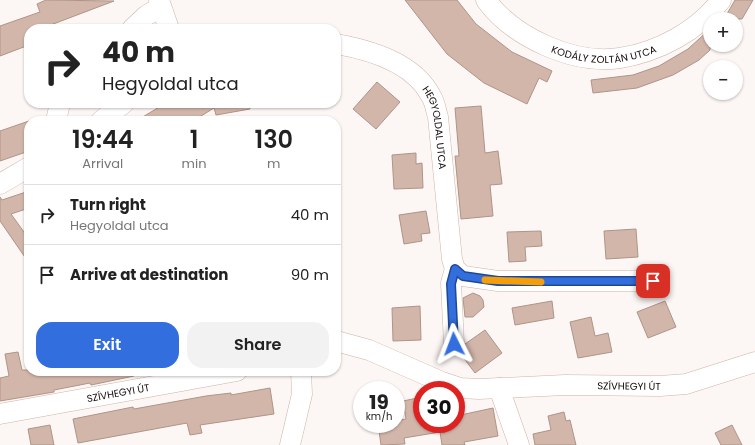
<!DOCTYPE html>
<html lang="en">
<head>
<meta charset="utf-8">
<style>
	body { margin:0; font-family:Poppins,sans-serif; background:#f2f2f2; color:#222; height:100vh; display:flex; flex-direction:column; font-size:15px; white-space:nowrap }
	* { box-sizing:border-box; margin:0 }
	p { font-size:13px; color:#767676 }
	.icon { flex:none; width:22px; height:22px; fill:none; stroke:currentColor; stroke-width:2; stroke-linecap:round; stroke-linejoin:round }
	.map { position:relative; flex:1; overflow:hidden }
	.details { position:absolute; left:24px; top:116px; width:317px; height:260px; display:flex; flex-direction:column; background:#fff; border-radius:16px; box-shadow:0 1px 3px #0004 }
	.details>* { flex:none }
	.top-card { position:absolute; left:24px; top:24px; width:317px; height:84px; border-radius:16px; box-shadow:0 1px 3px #0004; background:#fff; color:#222; overflow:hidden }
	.tools { position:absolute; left:703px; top:12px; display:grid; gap:8px }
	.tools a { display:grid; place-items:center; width:40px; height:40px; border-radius:50%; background:#fff; box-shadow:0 1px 3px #0004; font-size:20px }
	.speed { position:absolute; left:353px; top:381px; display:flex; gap:8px; font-size:20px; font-weight:700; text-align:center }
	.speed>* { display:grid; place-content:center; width:52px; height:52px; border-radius:50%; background:#fff; box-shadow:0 1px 3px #0004; line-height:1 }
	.speed small { font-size:10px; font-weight:400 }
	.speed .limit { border:6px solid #d22; background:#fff; color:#111 }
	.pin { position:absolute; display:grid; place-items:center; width:34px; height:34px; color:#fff; margin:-17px; border-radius:8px; box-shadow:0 2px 6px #0006 }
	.me { position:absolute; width:44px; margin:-22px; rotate:357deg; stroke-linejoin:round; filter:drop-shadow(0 0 3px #0008) }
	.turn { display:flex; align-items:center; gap:14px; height:84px; padding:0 12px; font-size:18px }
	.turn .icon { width:52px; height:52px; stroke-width:2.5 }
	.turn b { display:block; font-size:28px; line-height:34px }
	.eta { display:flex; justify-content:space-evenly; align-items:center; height:68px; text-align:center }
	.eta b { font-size:24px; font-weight:600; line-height:28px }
	.button { display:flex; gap:8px; margin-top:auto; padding:8px 12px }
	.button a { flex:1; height:46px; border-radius:16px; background:#326edd; color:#fff; font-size:16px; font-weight:600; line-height:46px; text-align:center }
	.button a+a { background:#f2f2f2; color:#222 }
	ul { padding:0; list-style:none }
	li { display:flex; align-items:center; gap:12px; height:60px; padding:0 12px; border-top:1px solid #e0e0e0 }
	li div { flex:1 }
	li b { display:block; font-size:15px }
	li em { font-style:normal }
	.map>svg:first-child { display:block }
	.building { fill:#d2b6aa; stroke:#af9488 }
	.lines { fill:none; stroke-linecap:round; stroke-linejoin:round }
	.minor-casing { stroke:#d0b4a7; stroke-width:21 }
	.minor { stroke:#fff; stroke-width:20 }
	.route-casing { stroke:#204890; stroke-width:10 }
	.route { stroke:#326edd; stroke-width:7 }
	.slow { stroke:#f59e0b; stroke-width:7 }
	.labels { text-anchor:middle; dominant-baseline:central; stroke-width:3.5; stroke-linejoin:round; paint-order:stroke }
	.street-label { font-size:10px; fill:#120906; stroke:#fff }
</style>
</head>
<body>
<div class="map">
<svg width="755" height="445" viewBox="0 0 755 445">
	<rect width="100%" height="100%" fill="#fcf6f4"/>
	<g class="building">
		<polygon points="46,0 114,1 40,29 29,29 29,45 0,56 0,26 40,12 37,4"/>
		<polygon points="405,0 457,0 476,24 512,52 552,71 547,82 539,78 527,104 484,83 447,54"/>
		<polygon points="735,0 753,0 742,19 724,19"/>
		<polygon points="710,29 710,50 699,60 673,75 637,88 593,93 591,80 633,75 659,66 688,49"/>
		<polygon points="377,82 400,102 376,129 353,109"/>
		<polygon points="166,103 249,103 250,109 216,115 214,108 193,121 136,121"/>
		<polygon points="481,106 485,153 498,151 502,184 490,185 493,216 461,219 455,156 459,156 455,108"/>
		<polygon points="29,121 29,151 0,161 0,131"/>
		<polygon points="416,153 416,164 422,163 423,188 394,189 392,155"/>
		<polygon points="29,191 29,208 11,214 29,239 29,263 0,221 0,197 2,200"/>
		<polygon points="426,211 430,233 421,234 422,241 404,244 399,215"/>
		<polygon points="636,229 638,257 606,259 604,231"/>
		<polygon points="541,231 542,246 525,247 526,261 509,262 507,232"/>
		<polygon points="473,293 480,296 483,300 484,307 473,317 465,317 463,298"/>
		<polygon points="552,301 554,318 515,325 512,308"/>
		<polygon points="665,301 676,327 648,338 637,312"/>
		<polygon points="420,306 421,340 393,341 392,308"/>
		<polygon points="591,317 595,336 608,333 612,352 578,358 570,322"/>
		<polygon points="485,330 502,353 475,373 460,353 465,344"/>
		<polygon points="18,352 22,370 133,371 134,376 91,385 90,383 54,390 54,392 0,401 0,378 9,376 5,354"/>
		<polygon points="270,388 274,414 200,425 202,433 190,435 187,423 78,443 73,419 133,407 134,409 206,396 231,393 231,395"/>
		<polygon points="422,397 422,424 456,424 456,416 493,408 498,436 464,442 465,445 442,445 440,432 404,438 405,444 381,445 378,424 396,424 396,421 406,419 403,401"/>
		<polygon points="564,412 566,421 570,420 576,445 535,445 533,434 551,430 548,416"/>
		<polygon points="50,425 54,445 31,445 28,429"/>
		<polygon points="732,425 742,445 721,445 715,433"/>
	</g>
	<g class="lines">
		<defs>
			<g id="minor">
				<polyline points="159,0 169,29"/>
				<path id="s1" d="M486 0C513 37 573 65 620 58 658 52 698 31 721 0"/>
				<polyline points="132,29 147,15 161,7"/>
				<path id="s2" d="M336 44C371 50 414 63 431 96 435 102 436 111 438 117L452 259 455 269 463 276 498 281H653"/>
				<polyline points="56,121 60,103"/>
				<polyline points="101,121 124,103"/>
				<polyline points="0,184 29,167"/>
				<path id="s3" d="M336 341 369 350 442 382 460 388 479 389 565 385 660 386 686 384 755 362"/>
				<polyline points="454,344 451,283 455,269"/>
				<polyline points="499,388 519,445"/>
				<path id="s4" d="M0 414 237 371"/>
				<polyline points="290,445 302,394 301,371"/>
			</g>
		</defs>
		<use href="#minor" class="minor-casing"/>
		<use href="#minor" class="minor"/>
	</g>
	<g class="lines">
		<defs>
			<polyline id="route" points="454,344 451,284 455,269 463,276 498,281 653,281"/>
		</defs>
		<use href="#route" class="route-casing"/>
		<use href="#route" class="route"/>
		<polyline class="slow" points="485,280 541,282"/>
	</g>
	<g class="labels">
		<g class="street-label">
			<text stroke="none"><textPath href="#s1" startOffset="136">KODÁLY ZOLTÁN UTCA</textPath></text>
			<text stroke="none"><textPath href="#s2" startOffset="144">HEGYOLDAL UTCA</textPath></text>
			<text stroke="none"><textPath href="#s3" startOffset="302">SZÍVHEGYI ÚT</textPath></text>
			<text stroke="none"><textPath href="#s4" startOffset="120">SZÍVHEGYI ÚT</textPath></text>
		</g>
	</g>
</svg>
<div class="tools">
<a>+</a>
<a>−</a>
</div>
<div class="speed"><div>19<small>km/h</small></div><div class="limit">30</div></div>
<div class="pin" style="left:653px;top:281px;background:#d93025"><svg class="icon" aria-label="arrive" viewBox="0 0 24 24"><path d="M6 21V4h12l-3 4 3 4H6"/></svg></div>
<svg class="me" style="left:454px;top:344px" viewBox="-20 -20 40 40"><path d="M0-17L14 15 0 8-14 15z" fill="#326edd" stroke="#fff" stroke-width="4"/></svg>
<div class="top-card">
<div class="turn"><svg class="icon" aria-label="right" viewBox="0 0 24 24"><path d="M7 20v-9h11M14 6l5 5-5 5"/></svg><div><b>40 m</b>Hegyoldal utca</div></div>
</div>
<section class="details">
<div class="eta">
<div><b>19:44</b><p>Arrival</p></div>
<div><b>1</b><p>min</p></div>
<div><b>130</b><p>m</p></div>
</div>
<ul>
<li><svg class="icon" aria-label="right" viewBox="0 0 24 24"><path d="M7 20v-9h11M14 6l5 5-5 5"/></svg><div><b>Turn right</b><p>Hegyoldal utca</p></div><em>40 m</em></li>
<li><svg class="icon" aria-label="arrive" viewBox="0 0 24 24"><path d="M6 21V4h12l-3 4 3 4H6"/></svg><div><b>Arrive at destination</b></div><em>90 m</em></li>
</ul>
<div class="button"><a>Exit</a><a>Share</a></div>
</section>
</div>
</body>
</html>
